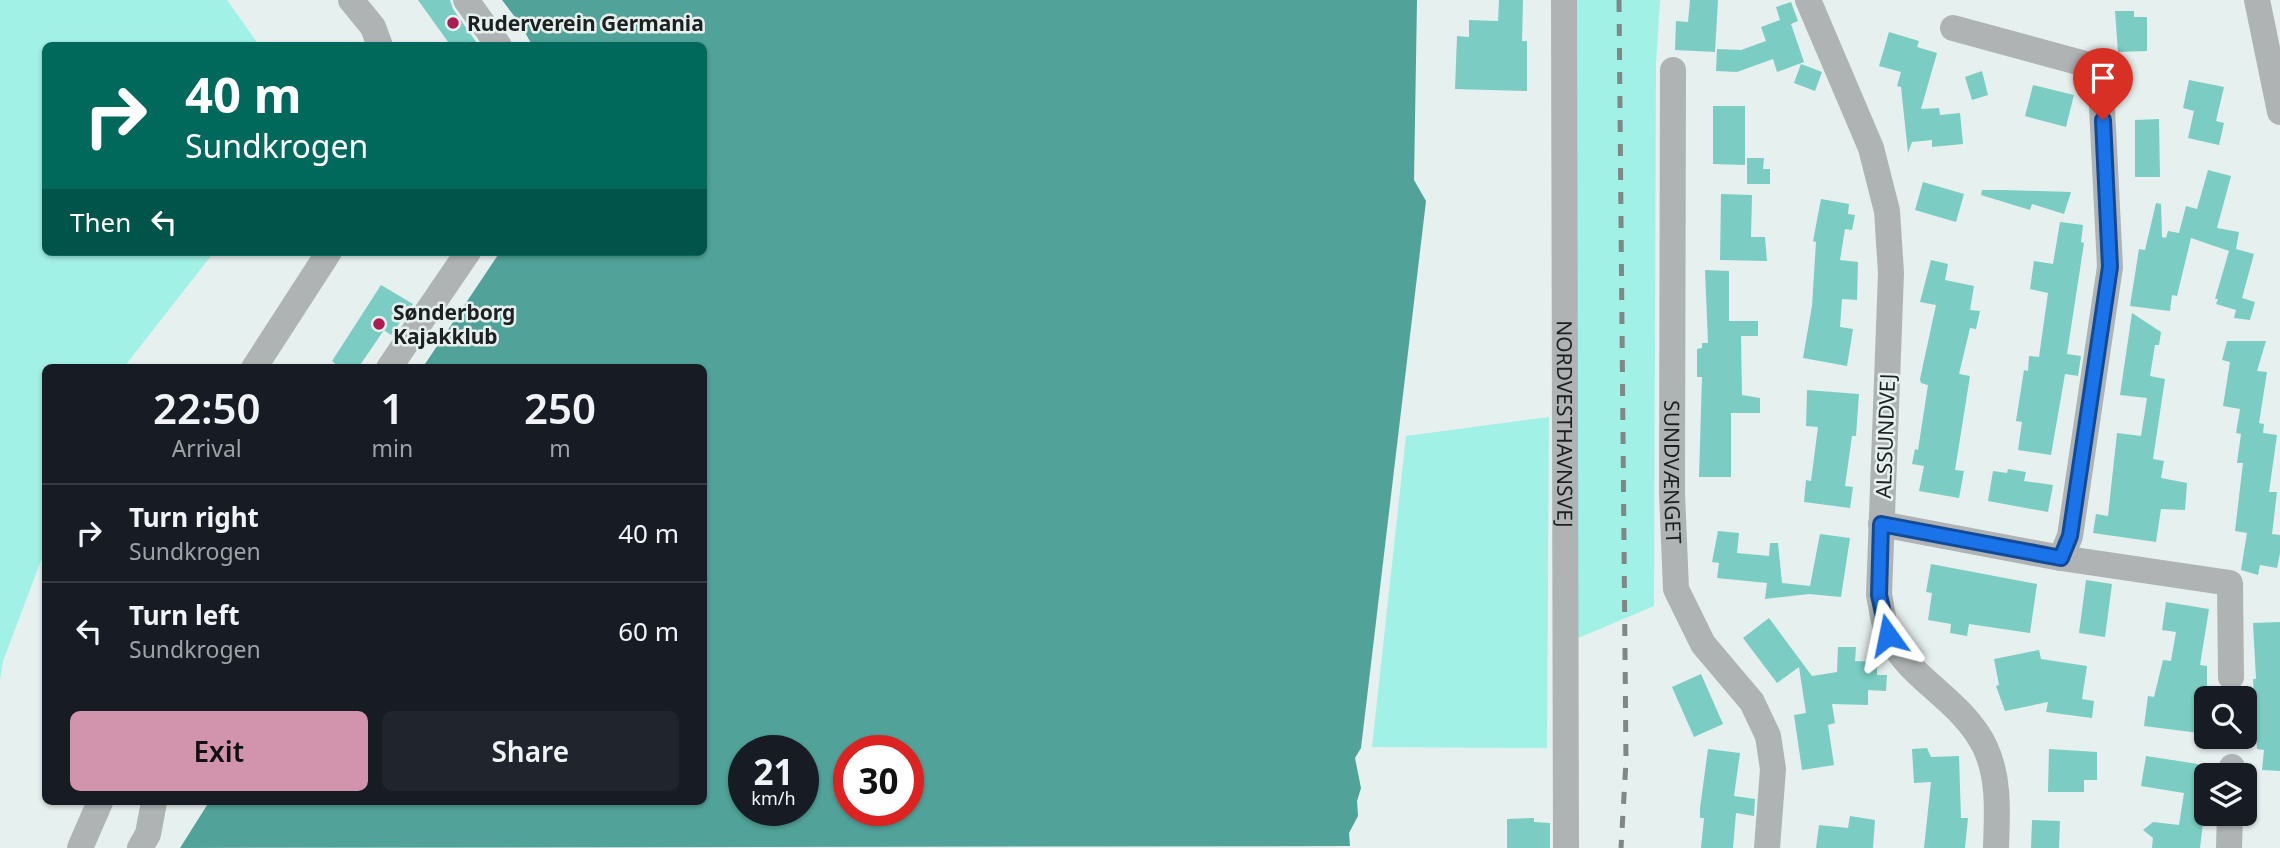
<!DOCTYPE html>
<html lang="en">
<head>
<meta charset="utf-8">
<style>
	body { margin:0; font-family:"Noto Sans",sans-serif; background:#20242c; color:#f1f3f6; height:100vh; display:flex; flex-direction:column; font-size:26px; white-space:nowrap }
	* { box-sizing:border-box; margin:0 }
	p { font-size:23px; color:#9ea1a6 }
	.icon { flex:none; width:38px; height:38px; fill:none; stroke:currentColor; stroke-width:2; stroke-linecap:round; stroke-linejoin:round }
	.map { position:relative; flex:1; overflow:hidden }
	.drawer { position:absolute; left:42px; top:364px; width:665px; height:441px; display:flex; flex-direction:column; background:#171b24; border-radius:10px; box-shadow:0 2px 5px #0004 }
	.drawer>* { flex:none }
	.banner { position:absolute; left:42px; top:42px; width:665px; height:214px; border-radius:10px; box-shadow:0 2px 5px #0004; background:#00695c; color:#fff; overflow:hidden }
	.buttons { position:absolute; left:2194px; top:686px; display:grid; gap:14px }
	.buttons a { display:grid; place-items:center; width:63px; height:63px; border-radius:10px; background:#171b24; box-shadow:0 2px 5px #0004; font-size:35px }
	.speed { position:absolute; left:728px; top:735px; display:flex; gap:14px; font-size:35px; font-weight:700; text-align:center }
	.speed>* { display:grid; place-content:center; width:91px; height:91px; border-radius:50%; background:#171b24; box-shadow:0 2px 5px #0004; line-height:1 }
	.speed small { font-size:18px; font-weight:400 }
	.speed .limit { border:10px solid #d22; background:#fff; color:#111 }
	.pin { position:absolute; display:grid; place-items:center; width:60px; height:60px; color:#fff; margin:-72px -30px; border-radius:50% 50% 50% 0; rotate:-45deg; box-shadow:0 0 7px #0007 }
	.pin .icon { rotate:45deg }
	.me { position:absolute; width:77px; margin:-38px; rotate:348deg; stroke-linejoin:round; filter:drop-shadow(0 0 5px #0008) }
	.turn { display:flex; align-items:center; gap:24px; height:147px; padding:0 28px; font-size:32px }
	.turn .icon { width:91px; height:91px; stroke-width:2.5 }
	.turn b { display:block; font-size:49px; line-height:60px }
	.then { display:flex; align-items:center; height:66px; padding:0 28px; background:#0003; gap:14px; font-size:26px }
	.eta { display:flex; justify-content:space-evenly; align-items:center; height:119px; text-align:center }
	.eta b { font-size:42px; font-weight:600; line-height:49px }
	.action { display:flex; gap:14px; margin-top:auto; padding:14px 28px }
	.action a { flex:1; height:80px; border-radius:10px; background:#d293ad; color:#111; font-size:28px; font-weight:600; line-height:80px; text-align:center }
	.action a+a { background:#20242c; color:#f1f3f6 }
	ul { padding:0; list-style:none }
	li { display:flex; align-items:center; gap:21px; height:98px; padding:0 28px; border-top:2px solid #363941 }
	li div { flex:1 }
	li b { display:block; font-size:26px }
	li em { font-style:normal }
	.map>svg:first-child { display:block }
	.green { fill:#a1f1e7 }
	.water { fill:#51a399; fill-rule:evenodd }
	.building { fill:#7bcdc3 }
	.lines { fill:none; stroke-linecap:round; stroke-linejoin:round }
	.minor { stroke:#afb3b3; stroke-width:26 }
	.rail { stroke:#808786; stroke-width:5; stroke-dasharray:12 12; stroke-linecap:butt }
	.route-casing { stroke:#114b97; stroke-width:18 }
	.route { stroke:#1a73e8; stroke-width:12 }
	.poi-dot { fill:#ad1d53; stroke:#e6f0ee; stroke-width:2.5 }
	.labels { text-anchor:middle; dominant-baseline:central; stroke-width:5; stroke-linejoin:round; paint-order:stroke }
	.poi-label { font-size:21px; font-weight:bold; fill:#1c2020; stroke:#e6f0ee; text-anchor:start }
	.street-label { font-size:21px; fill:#1c2020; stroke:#e6f0ee }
</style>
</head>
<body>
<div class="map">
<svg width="2280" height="848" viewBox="0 0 2280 848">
	<rect width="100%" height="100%" fill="#e6f0ee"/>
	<g class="green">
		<polygon points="0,0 227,0 259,45 46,46 46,252 214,252 124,367 46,368 45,550 3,661 0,680"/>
		<polygon points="1574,0 1660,0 1656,64 1654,606 1576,639"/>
		<polygon points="1549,417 1547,748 1372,747 1406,436"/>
	</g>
	<path class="water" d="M502 0H1417L1414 180 1426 201 1361 748 1355 758 1361 788 1357 801 1358 816 1349 833 1350 846 180 848 209 802H704V368L423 367 500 252H704V46L532 45 521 25ZM744 751H803V810H744ZM849 751H908V810H849Z"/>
	<g class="building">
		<polygon points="418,0 450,0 453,9 479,46 451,46"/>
		<polygon points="1499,0 1523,0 1522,41 1527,41 1527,91 1455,89 1457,36 1469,37 1469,20 1498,21"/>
		<polygon points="1690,0 1718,0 1715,52 1675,50 1676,21 1688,22"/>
		<polygon points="1791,2 1798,21 1791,24 1804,62 1777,72 1773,59 1737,72 1716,71 1717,49 1741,50 1766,41 1761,27 1780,20 1776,7"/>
		<polygon points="2115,11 2134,11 2134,17 2147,17 2147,51 2118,52"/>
		<polygon points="1889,32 1919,41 1917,47 1937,53 1921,109 1939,108 1940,115 1960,113 1963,144 1932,147 1932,140 1912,142 1908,153 1901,87 1897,86 1901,72 1879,66"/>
		<polygon points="1801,64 1822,72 1815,91 1794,83"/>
		<polygon points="1982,71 1988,95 1972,100 1965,77"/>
		<polygon points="2189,80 2224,87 2216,121 2224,123 2219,145 2188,138 2194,111 2183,108"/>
		<polygon points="2033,85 2074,95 2066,127 2025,116"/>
		<polygon points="1713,106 1745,106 1745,165 1713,164"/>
		<polygon points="2159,119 2160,177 2135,177 2135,120"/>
		<polygon points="1747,158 1764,158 1763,169 1770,169 1770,184 1747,184"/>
		<polygon points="2208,170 2231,176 2217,228 2239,232 2236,249 2254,254 2242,298 2255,302 2250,320 2234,318 2236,310 2216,304 2218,299 2215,299 2229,251 2191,238 2177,296 2172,295 2170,311 2130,306 2139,249 2145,250 2156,203 2161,204 2162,237 2166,238 2168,231 2179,233 2186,206 2197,209"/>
		<polygon points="1923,182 1964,194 1956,222 1915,210"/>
		<polygon points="1982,190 2005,190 2071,192 2064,214 2032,204 2030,210 1981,195"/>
		<polygon points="1721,194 1752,195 1751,237 1765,237 1767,261 1720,260"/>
		<polygon points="1821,199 1849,204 1848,214 1855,215 1852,230 1845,229 1840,260 1858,262 1857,300 1842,299 1840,327 1853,329 1847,366 1803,358 1812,306 1816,242 1813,241"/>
		<polygon points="2060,222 2083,225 2081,242 2084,243 2067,354 2081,356 2078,376 2065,374 2051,455 2018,450 2022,422 2016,421 2024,370 2028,371 2029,356 2039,357 2048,293 2030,289 2034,261 2053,264"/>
		<polygon points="1931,260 1948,264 1945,280 1974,286 1970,310 1980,311 1976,329 1970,328 1959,374 1970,376 1955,470 1964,471 1959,498 1919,491 1924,466 1912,464 1915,449 1918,450 1928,385 1921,383 1920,379 1936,305 1920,302"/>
		<polygon points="1705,270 1729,271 1729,321 1758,321 1758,336 1741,336 1742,395 1760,398 1760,413 1731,413 1731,477 1699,477 1702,377 1697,377 1697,349 1702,348 1702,343 1708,343"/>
		<polygon points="381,285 413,304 391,335 384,330 358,368 340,368 332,361"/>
		<polygon points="2132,313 2161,332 2159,345 2155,345 2150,376 2165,379 2153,459 2164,461 2161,478 2187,483 2185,510 2161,509 2156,542 2093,533 2096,514 2108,516 2117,433 2141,436 2147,398 2120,395"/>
		<polygon points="2227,341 2266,341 2257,371 2267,372 2259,423 2264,424 2263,433 2277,435 2269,492 2277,492 2272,534 2280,535 2280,553 2277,568 2260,565 2258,575 2241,570 2247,533 2235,531 2243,463 2237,463 2241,434 2236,433 2240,409 2223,406 2230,362 2222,360"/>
		<polygon points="1807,390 1859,394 1856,436 1852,436 1845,486 1853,487 1850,508 1804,502 1806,480 1811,481 1818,427 1806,426"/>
		<polygon points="2008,469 2026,472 2024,481 2053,485 2048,512 1988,501 1993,471 2007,473"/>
		<polygon points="1718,531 1739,533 1737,553 1769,556 1770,543 1778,543 1782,583 1810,586 1820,534 1850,538 1841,597 1809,594 1765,599 1767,583 1717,578 1719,563 1712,562"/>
		<polygon points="1931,564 2037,584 2030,633 1969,624 1967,636 1950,633 1951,624 1928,620 1932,593 1926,592"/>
		<polygon points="2086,580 2112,584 2105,637 2079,633"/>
		<polygon points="2166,602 2209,609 2200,665 2207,666 2207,734 2144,726 2148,696 2154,697 2163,660 2171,661 2176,632 2162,630"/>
		<polygon points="1769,618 1812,676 1837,672 1838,647 1856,647 1855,661 1877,662 1877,675 1887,675 1886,691 1868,690 1868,705 1832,704 1835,723 1828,725 1834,765 1802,770 1794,715 1806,713 1799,667 1777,683 1743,638"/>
		<polygon points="2280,622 2280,771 2262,770 2264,750 2257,749 2253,679 2256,679 2253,623"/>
		<polygon points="2039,650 2041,659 2087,666 2082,699 2094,701 2092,718 2046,712 2048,702 2005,711 1996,686 1999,685 1994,659"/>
		<polygon points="1701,674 1723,724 1694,737 1672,687"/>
		<polygon points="1927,748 1931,757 1959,756 1961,818 1968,818 1965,848 1924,848 1931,782 1914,783 1912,749"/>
		<polygon points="1708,749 1740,753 1734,796 1755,799 1754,816 1736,813 1733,848 1701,848 1704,818 1700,818 1700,808"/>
		<polygon points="2049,749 2097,752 2097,780 2084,780 2084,792 2048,792"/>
		<polygon points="2146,756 2198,764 2194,788 2207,790 2200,848 2152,848 2153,838 2143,830 2153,822 2179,825 2184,793 2141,786"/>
		<polygon points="1850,816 1875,820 1873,848 1816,848 1819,825 1848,828"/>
		<polygon points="1534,818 1534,822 1550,823 1550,848 1507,848 1507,819"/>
		<polygon points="2032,820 2060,821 2059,848 2031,848"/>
	</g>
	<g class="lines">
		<g class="minor">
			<polyline points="351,0 373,27 380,46"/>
			<polyline points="466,0 499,46"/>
			<path id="s1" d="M1564 0 1566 848"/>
			<path d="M1808 0 1871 148 1887 211 1891 273 1879 595C1882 608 1883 625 1889 637 1912 681 1963 701 1985 747 2000 779 1997 814 1996 848"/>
			<polyline points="2257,0 2280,112"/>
			<polyline points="1953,28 2100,68 2110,267 2070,536 2061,558"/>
			<path id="s2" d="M1673 70 1672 493 1676 589 1703 644 1752 702 1768 736 1773 769 1767 848"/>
			<polyline points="254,368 329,252"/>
			<polyline points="389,368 468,252"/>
			<polyline points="1881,524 2061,558 2230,583 2231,677"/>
			<polyline points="2232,775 2232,767"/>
			<polyline points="80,848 100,802"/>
			<polyline points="140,848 148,834 154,802"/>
			<polyline points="2229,848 2230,814"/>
		</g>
		<polyline class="rail" points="1619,0 1626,761 1621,848"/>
	</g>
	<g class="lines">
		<defs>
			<polyline id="route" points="1888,635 1879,595 1881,524 2061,558 2070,536 2110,267 2103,120"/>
		</defs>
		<use href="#route" class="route-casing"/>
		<use href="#route" class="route"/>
	</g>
	<g class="poi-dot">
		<circle cx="453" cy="23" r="7"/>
		<circle cx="379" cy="324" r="7"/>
	</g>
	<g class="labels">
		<g class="poi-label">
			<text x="467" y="23">Ruderverein Germania</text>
			<text x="393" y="312">Sønderborg<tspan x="393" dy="24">Kajakklub</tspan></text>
		</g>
		<g class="street-label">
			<text stroke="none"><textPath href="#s1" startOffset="424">NORDVESTHAVNSVEJ</textPath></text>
			<text transform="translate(1885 436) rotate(-88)">ALSSUNDVEJ</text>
			<text stroke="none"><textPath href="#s2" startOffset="402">SUNDVÆNGET</textPath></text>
		</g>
	</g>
</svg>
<div class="buttons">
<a><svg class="icon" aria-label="search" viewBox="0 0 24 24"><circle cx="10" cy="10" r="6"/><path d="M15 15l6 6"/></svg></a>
<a><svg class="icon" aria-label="layers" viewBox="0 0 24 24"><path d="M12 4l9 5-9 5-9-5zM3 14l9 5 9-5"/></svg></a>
</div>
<div class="speed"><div>21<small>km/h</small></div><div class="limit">30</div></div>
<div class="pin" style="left:2103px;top:120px;background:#d93025"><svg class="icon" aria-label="arrive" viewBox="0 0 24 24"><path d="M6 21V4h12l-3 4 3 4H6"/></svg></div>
<svg class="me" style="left:1888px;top:635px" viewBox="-20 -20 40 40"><path d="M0-17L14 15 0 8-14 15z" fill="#1a73e8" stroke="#fff" stroke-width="4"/></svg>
<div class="banner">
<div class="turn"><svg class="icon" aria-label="right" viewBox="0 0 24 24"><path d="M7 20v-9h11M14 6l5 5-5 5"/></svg><div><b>40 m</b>Sundkrogen</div></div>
<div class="then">Then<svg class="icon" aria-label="left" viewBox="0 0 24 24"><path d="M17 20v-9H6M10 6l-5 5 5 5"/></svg></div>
</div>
<section class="drawer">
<div class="eta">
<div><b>22:50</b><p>Arrival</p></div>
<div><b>1</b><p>min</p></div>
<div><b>250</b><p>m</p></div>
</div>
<ul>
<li><svg class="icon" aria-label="right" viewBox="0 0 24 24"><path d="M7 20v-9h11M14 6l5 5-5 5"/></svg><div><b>Turn right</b><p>Sundkrogen</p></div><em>40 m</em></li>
<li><svg class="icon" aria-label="left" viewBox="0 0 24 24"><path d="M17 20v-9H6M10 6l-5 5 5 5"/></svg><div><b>Turn left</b><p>Sundkrogen</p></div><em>60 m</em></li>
</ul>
<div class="action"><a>Exit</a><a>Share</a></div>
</section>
</div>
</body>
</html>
